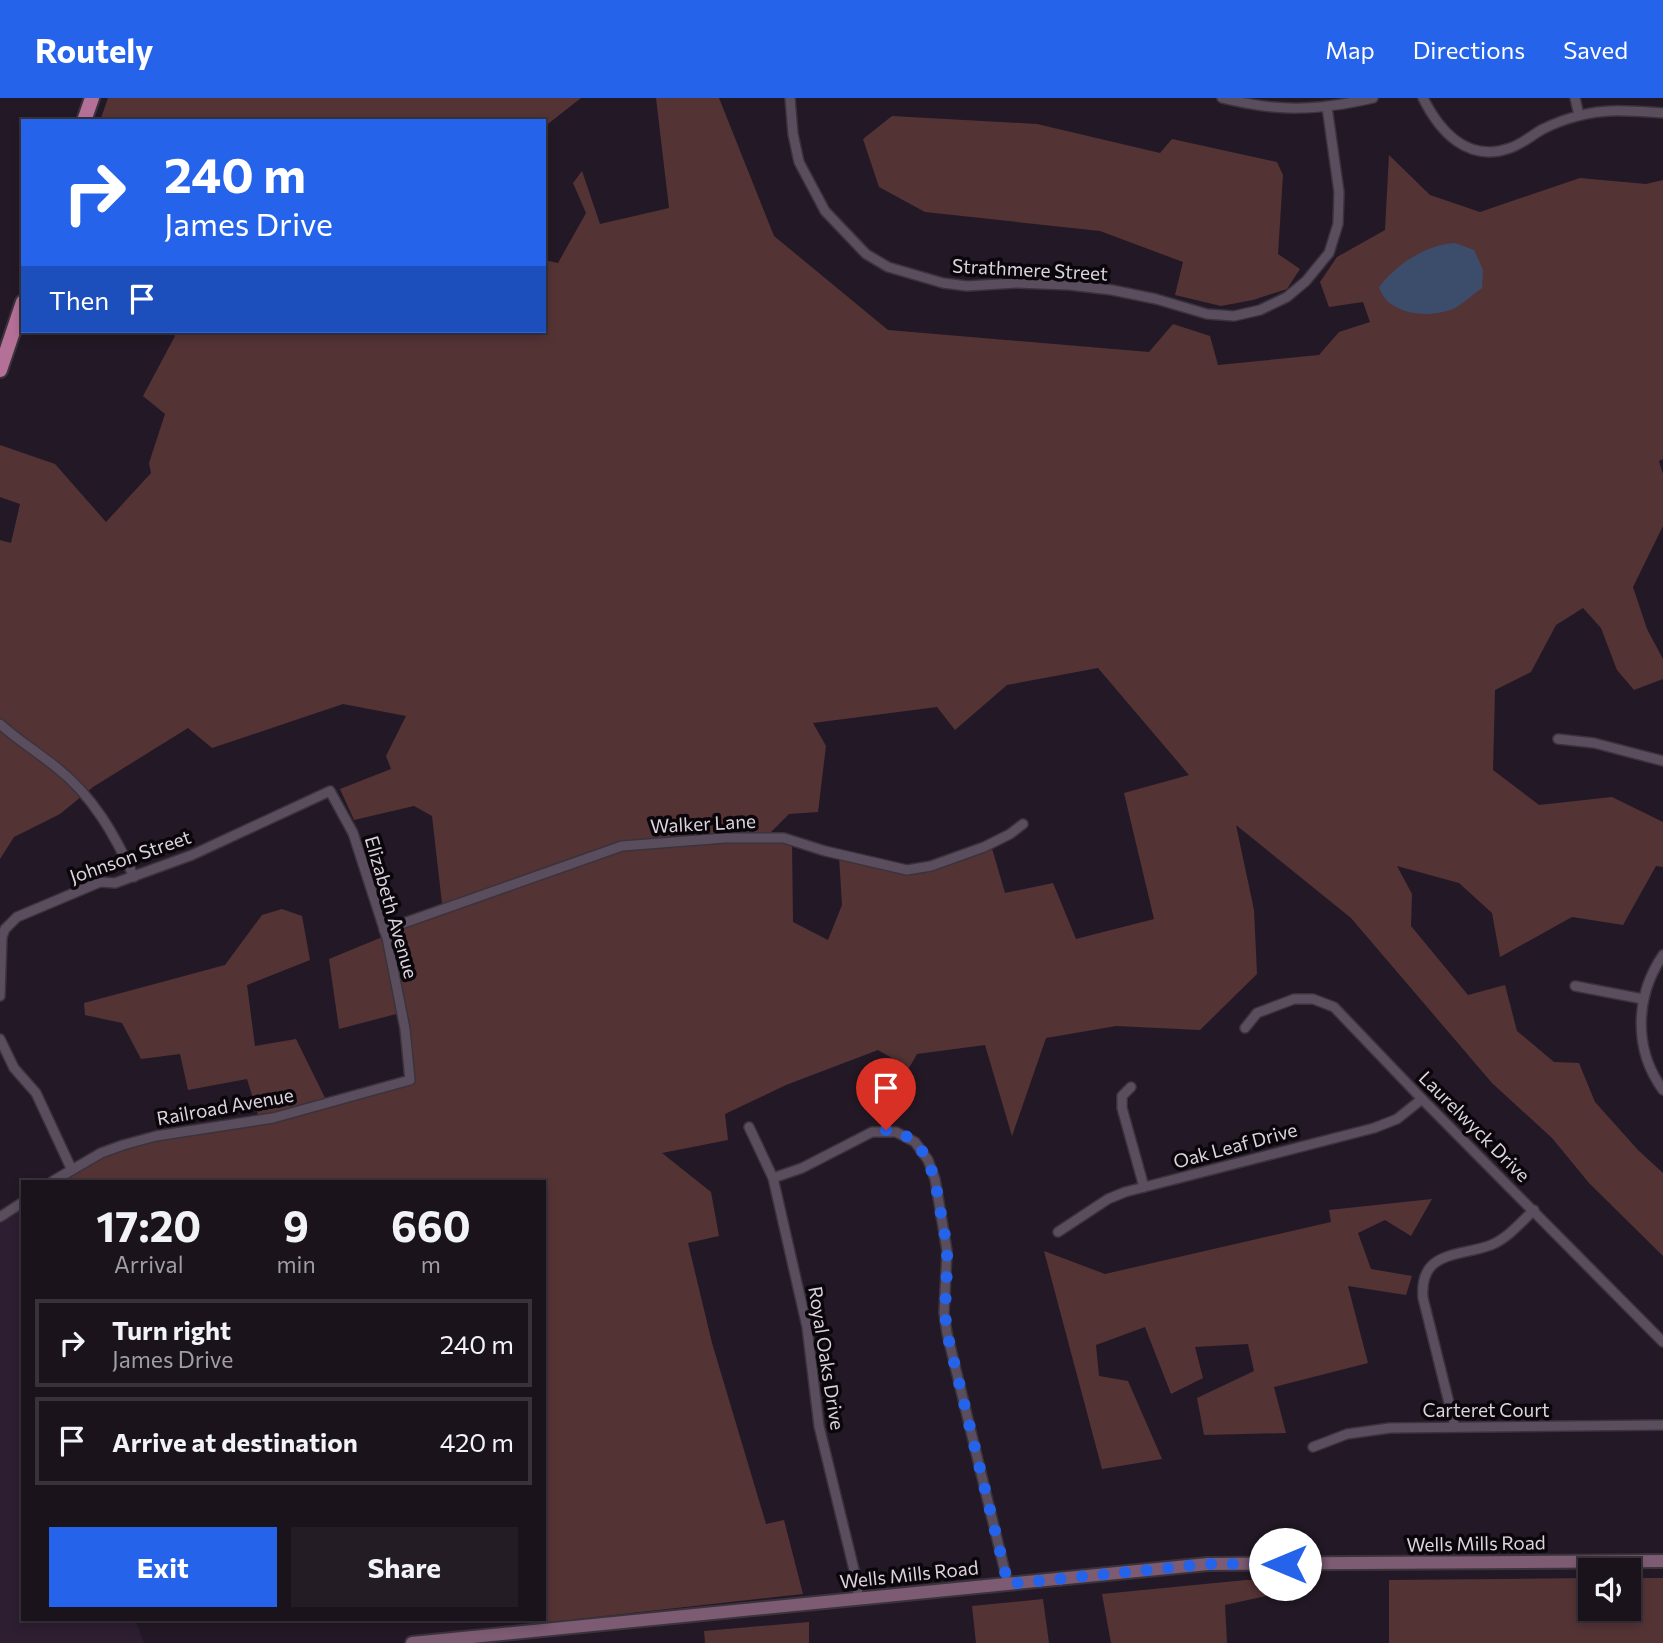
<!DOCTYPE html>
<html lang="en">
<head>
<meta charset="utf-8">
<style>
	body { margin:0; font-family:Commissioner,sans-serif; background:#231c25; color:#f1f3f6; height:100vh; display:flex; flex-direction:column; font-size:26px; white-space:nowrap }
	* { box-sizing:border-box; margin:0 }
	p { font-size:23px; color:#9f9ea3 }
	.icon { flex:none; width:38px; height:38px; fill:none; stroke:currentColor; stroke-width:2; stroke-linecap:round; stroke-linejoin:round }
	.map { position:relative; flex:1; overflow:hidden }
	.panel { position:absolute; left:21px; top:1082px; width:525px; height:441px; display:flex; flex-direction:column; background:#1a131c; border-radius:0px; box-shadow:0 4px 10px #0003,0 0 0 2px #38323b }
	.panel>* { flex:none }
	.guide { position:absolute; left:21px; top:21px; width:525px; height:214px; border-radius:0px; box-shadow:0 4px 10px #0003,0 0 0 2px #38323b; background:#2563eb; color:#fff; overflow:hidden }
	.controls { position:absolute; left:1578px; top:1460px; display:grid; gap:14px }
	.controls a { display:grid; place-items:center; width:63px; height:63px; border-radius:0px; background:#1a131c; box-shadow:0 4px 10px #0003,0 0 0 2px #38323b; font-size:35px }
	.pin { position:absolute; display:grid; place-items:center; width:60px; height:60px; color:#fff; margin:-72px -30px; border-radius:50% 50% 50% 0; rotate:-45deg; box-shadow:0 0 7px #0007 }
	.pin .icon { rotate:45deg }
	.me { position:absolute; width:77px; margin:-38px; rotate:270deg; stroke-linejoin:round; filter:drop-shadow(0 0 5px #0008) }
	.turn { display:flex; align-items:center; gap:24px; height:147px; padding:0 28px; font-size:32px }
	.turn .icon { width:91px; height:91px; stroke-width:2.5 }
	.turn b { display:block; font-size:49px; line-height:60px }
	.then { display:flex; align-items:center; height:66px; padding:0 28px; background:#0003; gap:14px; font-size:26px }
	.eta { display:flex; justify-content:space-evenly; align-items:center; height:119px; text-align:center }
	.eta b { font-size:42px; font-weight:700; line-height:49px }
	.cta { display:flex; gap:14px; margin-top:auto; padding:14px 28px }
	.cta a { flex:1; height:80px; border-radius:0px; background:#2563eb; color:#fff; font-size:28px; font-weight:700; line-height:80px; text-align:center }
	.cta a+a { background:#231c25; color:#f1f3f6 }
	ul { padding:0; list-style:none }
	li { display:flex; align-items:center; gap:21px; height:88px; margin:0 14px 10px; padding:0 14px; border:4px solid #38323b; border-radius:0px }
	li div { flex:1 }
	li b { display:block; font-size:26px }
	li em { font-style:normal }
	header { display:flex; align-items:center; gap:42px; box-sizing:border-box; height:98px; padding:0 35px; background:#2563eb; color:#fff }
	header strong { font-size:33px }
	nav { display:flex; gap:38px; margin-inline-start:auto; font-size:24px }
	.map>svg:first-child { display:block }
	.built { fill:#2d1e31 }
	.green { fill:#543335; fill-rule:evenodd }
	.water { fill:#3c4d6c }
	.lines { fill:none; stroke-linecap:round; stroke-linejoin:round }
	.minor-casing { stroke:#3b333c; stroke-width:12 }
	.secondary-casing { stroke:#3b333c; stroke-width:16 }
	.trunk-casing { stroke:#3b333c; stroke-width:18 }
	.minor { stroke:#5a4e5e; stroke-width:9 }
	.secondary { stroke:#7c5b73; stroke-width:12 }
	.trunk { stroke:#b57097; stroke-width:14 }
	.route { stroke:#2563eb; stroke-width:12; stroke-dasharray:0 21.6 }
	.labels { text-anchor:middle; dominant-baseline:central; stroke-width:7; stroke-linejoin:round; paint-order:stroke }
	.street-label { font-size:19px; fill:#dcd4dd; stroke:#0a060b }
</style>
</head>
<body>
<header>
<strong>Routely</strong>
<nav><a>Map</a><a>Directions</a><a>Saved</a></nav>
</header>
<div class="map">
<svg width="1663" height="1545" viewBox="0 0 1663 1545">
	<rect width="100%" height="100%" fill="#231926"/>
	<polygon class="built" points="23,1104 23,1521 135,1521 144,1545 0,1545 0,1119"/>
	<g class="green">
		<polygon points="108,0 581,0 544,29 544,23 100,23"/>
		<path d="M656 0H719L774 138 888 232 1149 254 1173 226 1210 238 1218 267 1319 257 1339 234 1370 224 1363 204 1329 209 1320 184 1337 159 1385 132 1389 57 1430 97 1480 114 1580 80 1646 86 1663 82V361L1659 363 1663 376V428L1633 489 1647 531 1663 561V581L1634 592 1617 572 1601 530 1583 510 1556 527 1531 574 1495 592 1493 672 1539 707 1612 699 1663 724V769L1656 768 1623 827 1572 819 1500 859 1492 815 1459 785 1397 768 1412 796 1411 828 1468 897 1505 887 1517 933 1554 964 1579 965 1595 1004 1638 1052 1663 1075V1158L1589 1085 1552 1040 1492 985 1351 820 1236 727 1254 812 1257 876 1200 932 1116 928 1046 940 1012 1038 985 947 917 956 909 970 878 952 786 987 725 1016 728 1042 662 1055 711 1094 719 1138 688 1145 712 1245 766 1426 784 1422 803 1496 542 1525 538 1521H544V1083H70L63 1071 140 1037 259 1020 247 981 188 992 180 956 141 961 122 925 85 917 84 905 225 867 262 817 282 811 302 818 310 862 247 887 255 948 296 941 327 1004 411 981 400 915 339 931 329 861 443 814 432 718 414 708 354 722 340 691 391 671 386 658 406 618 343 606 212 650 188 630 93 689 60 716 14 739 0 761V442L11 445 20 406 0 399V347L55 366 106 424 151 375 149 365 165 316 143 298 175 238 171 233H544V162L558 165 586 115 573 85 582 73 600 126 669 110ZM1098 570 1189 677 1124 695 1154 821 1076 841 1053 785 1005 795 991 747 905 769 839 758 842 807 828 842 793 824 792 745 769 736 789 716 818 714 826 648 813 625 937 609 955 632 1007 587Z"/>
		<polygon points="892,18 1037,26 1160,55 1172,41 1277,64 1283,77 1278,156 1300,171 1287,191 1253,202 1221,208 1175,197 1183,164 1100,133 925,114 879,89 863,41"/>
		<polygon points="1432,1101 1411,1138 1385,1122 1358,1135 1371,1171 1412,1178 1406,1197 1348,1188 1368,1265 1274,1289 1286,1335 1204,1337 1197,1300 1254,1273 1248,1246 1195,1249 1203,1280 1171,1296 1145,1229 1096,1247 1099,1278 1128,1283 1162,1361 1102,1371 1044,1153 1105,1176 1331,1124 1329,1112"/>
		<polygon points="1591,1480 1591,1510 1629,1510 1629,1480 1663,1480 1663,1545 1389,1545 1389,1482"/>
		<polygon points="1246,1482 1265,1482 1266,1498 1225,1507 1227,1545 1111,1545 1102,1496"/>
		<polygon points="1043,1501 1049,1545 976,1545 972,1508"/>
		<polygon points="809,1524 809,1545 705,1545 704,1533"/>
	</g>
	<path class="water" d="M1455 145 1474 152 1483 172 1482 190C1473 196 1464 205 1455 210 1431 221 1388 218 1379 189 1397 166 1425 147 1455 145Z"/>
	<g class="lines">
		<defs>
			<g id="minor">
				<polyline points="790,0 793,36 799,64 825,113 866,156 888,169 943,185 967,188 1016,185 1069,187 1112,192 1156,201 1207,216 1234,218 1260,212 1287,199 1306,183 1329,155 1338,126 1339,94 1327,9"/>
				<path d="M1222 0C1278 14 1316 13 1373 0"/>
				<path d="M1423 0C1440 34 1468 65 1510 50 1522 46 1532 37 1543 31 1553 26 1566 21 1578 18 1605 10 1635 13 1663 15"/>
				<polyline points="1575,0 1579,17"/>
				<path d="M0 626C18 642 37 654 56 669 93 698 115 737 134 779"/>
				<polyline points="1558,641 1594,645 1663,663"/>
				<polyline points="384,832 622,748 725,740 784,740 825,753 907,772 931,768 984,749 1010,736 1023,726"/>
				<path d="M1663 857C1635 898 1633 951 1663 992"/>
				<polyline points="1575,888 1643,901"/>
				<polyline points="0,898 2,839 5,831 17,819 100,784 115,785 192,757 330,693 353,735 387,840 405,931 410,982 273,1020 156,1038 123,1047 101,1055 53,1083"/>
				<polyline points="1245,930 1257,915 1294,901 1313,901 1334,909 1422,1001 1663,1244"/>
				<polyline points="0,941 14,970 36,995 71,1070"/>
				<polyline points="1131,989 1122,998 1122,1010 1144,1089"/>
				<polyline points="749,1029 773,1080 807,1229 819,1328 857,1484 858,1500"/>
				<polyline points="773,1080 802,1070 872,1034 896,1034 915,1044 928,1062 935,1081 947,1153 944,1215 947,1235 1008,1486"/>
				<polyline points="0,1119 23,1104"/>
				<polyline points="1058,1134 1108,1101 1125,1094 1374,1030 1397,1021 1422,1001"/>
				<path d="M1455 1329 1423 1200C1419 1152 1459 1159 1491 1147 1508 1140 1521 1124 1534 1112"/>
				<polyline points="1313,1349 1347,1336 1390,1330 1663,1327"/>
			</g>
			<polyline id="secondary" points="412,1545 1208,1466 1663,1463"/>
			<g id="trunk">
				<polyline points="84,23 92,0"/>
				<polyline points="0,272 23,204"/>
			</g>
		</defs>
		<use href="#minor" class="minor-casing"/>
		<use href="#secondary" class="secondary-casing"/>
		<use href="#trunk" class="trunk-casing"/>
		<use href="#minor" class="minor"/>
		<use href="#secondary" class="secondary"/>
		<use href="#trunk" class="trunk"/>
	</g>
	<g class="lines">
		<path class="route" d="M886 1032C927 1037 934 1075 940 1110 942 1124 946 1139 947 1153 948 1181 943 1207 947 1235L1008 1486 1208 1466H1285"/>
	</g>
	<g class="labels">
		<g class="street-label">
			<text transform="translate(1030 171) rotate(3)">Strathmere Street</text>
			<text transform="translate(703 725) rotate(-3)">Walker Lane</text>
			<text transform="translate(130 758) rotate(-19)">Johnson Street</text>
			<text transform="translate(392 809) rotate(74)">Elizabeth Avenue</text>
			<text transform="translate(225 1008) rotate(-10)">Railroad Avenue</text>
			<text transform="translate(1475 1028) rotate(45)">Laurelwyck Drive</text>
			<text transform="translate(1235 1047) rotate(-15)">Oak Leaf Drive</text>
			<text transform="translate(827 1260) rotate(81)">Royal Oaks Drive</text>
			<text x="1486" y="1311">Carteret Court</text>
			<text transform="translate(1476 1445) rotate(-1)">Wells Mills Road</text>
			<text transform="translate(909 1476) rotate(-6)">Wells Mills Road</text>
		</g>
	</g>
</svg>
<div class="controls">
<a><svg class="icon" aria-label="sound" viewBox="0 0 24 24"><path d="M4 9h4l5-4v14l-5-4H4zM17 9q2 3 0 6"/></svg></a>
</div>
<div class="pin" style="left:886px;top:1032px;background:#d93025"><svg class="icon" aria-label="arrive" viewBox="0 0 24 24"><path d="M6 21V4h12l-3 4 3 4H6"/></svg></div>
<svg class="me" style="left:1285px;top:1466px" viewBox="-20 -20 40 40"><circle r="19" fill="#fff"/><path d="M0-13L10 11 0 6-10 11z" fill="#2563eb"/></svg>
<div class="guide">
<div class="turn"><svg class="icon" aria-label="right" viewBox="0 0 24 24"><path d="M7 20v-9h11M14 6l5 5-5 5"/></svg><div><b>240 m</b>James Drive</div></div>
<div class="then">Then<svg class="icon" aria-label="arrive" viewBox="0 0 24 24"><path d="M6 21V4h12l-3 4 3 4H6"/></svg></div>
</div>
<section class="panel">
<div class="eta">
<div><b>17:20</b><p>Arrival</p></div>
<div><b>9</b><p>min</p></div>
<div><b>660</b><p>m</p></div>
</div>
<ul>
<li><svg class="icon" aria-label="right" viewBox="0 0 24 24"><path d="M7 20v-9h11M14 6l5 5-5 5"/></svg><div><b>Turn right</b><p>James Drive</p></div><em>240 m</em></li>
<li><svg class="icon" aria-label="arrive" viewBox="0 0 24 24"><path d="M6 21V4h12l-3 4 3 4H6"/></svg><div><b>Arrive at destination</b></div><em>420 m</em></li>
</ul>
<div class="cta"><a>Exit</a><a>Share</a></div>
</section>
</div>
</body>
</html>
